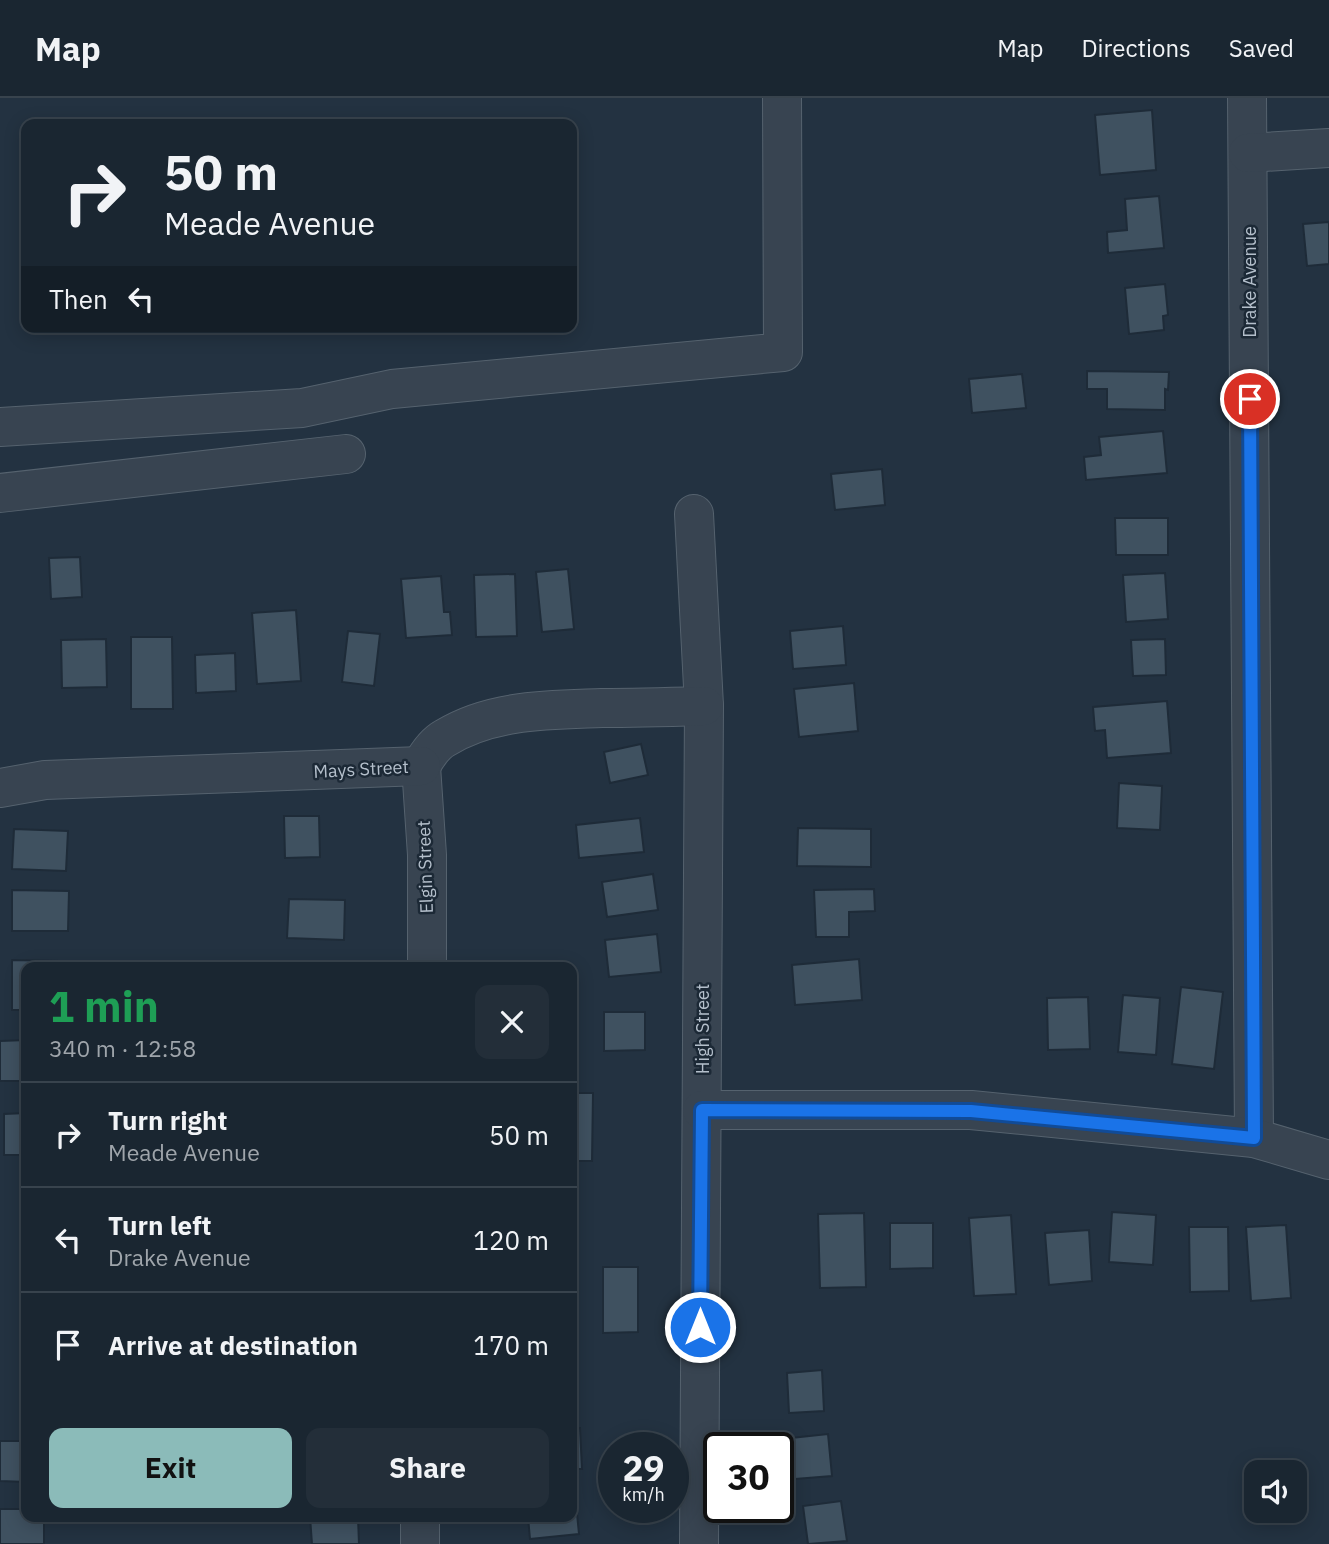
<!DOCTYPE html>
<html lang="en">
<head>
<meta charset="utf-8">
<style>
	body { margin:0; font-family:"IBM Plex Sans",sans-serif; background:#232e39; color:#f1f3f6; height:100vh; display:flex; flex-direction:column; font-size:26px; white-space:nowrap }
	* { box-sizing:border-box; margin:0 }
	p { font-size:23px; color:#9fa5ab }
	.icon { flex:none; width:38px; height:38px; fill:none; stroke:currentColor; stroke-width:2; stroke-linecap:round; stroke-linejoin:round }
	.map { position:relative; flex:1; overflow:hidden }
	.sheet { position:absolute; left:21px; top:864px; width:556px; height:560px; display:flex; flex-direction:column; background:#1a2631; border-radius:14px; box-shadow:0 4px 18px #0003,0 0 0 2px #38434d }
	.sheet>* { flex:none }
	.hud { position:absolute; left:21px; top:21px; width:556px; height:214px; border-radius:14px; box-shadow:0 4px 18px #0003,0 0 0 2px #38434d; background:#1a2631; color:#f1f3f6; overflow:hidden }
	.buttons { position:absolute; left:1244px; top:1362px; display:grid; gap:14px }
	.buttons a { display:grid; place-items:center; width:63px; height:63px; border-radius:14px; background:#1a2631; box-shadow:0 4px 18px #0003,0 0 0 2px #38434d; font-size:35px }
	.speed { position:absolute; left:598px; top:1334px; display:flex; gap:14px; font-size:35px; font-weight:700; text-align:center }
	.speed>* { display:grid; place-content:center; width:91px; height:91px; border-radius:50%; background:#1a2631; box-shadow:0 4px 18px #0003,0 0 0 2px #38434d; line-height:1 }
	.speed small { font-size:18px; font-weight:400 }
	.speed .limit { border:4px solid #111; border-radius:10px; background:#fff; color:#111 }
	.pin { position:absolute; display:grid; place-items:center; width:60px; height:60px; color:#fff; margin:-30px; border:4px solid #fff; border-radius:50%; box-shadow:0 2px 7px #0007 }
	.me { position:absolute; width:77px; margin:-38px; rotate:0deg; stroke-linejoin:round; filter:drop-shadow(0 0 5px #0008) }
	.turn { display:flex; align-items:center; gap:24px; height:147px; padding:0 28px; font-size:32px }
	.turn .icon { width:91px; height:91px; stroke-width:2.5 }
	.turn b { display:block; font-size:49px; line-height:60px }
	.then { display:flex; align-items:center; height:66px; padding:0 28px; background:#0003; gap:14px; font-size:26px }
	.round { display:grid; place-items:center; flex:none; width:74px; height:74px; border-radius:14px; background:#232e39 }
	.head { display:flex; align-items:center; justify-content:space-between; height:119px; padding:0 28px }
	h1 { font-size:42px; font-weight:700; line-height:52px; color:#1e9e55 }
	.button { display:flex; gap:14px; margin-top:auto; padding:14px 28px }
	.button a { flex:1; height:80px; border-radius:14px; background:#8bbbb9; color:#111; font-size:28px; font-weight:700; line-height:80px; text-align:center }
	.button a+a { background:#232e39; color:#f1f3f6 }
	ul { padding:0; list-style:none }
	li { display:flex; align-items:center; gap:21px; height:105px; padding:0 28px; border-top:2px solid #38434d }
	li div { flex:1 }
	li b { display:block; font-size:26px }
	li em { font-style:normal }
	header { display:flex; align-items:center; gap:42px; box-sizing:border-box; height:98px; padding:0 35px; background:#1a2631; border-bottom:2px solid #38434d }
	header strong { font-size:33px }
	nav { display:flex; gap:38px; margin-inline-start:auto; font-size:24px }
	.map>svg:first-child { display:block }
	.building { fill:#3f5160; stroke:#1e2b38; stroke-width:2 }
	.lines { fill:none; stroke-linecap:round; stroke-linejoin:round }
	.minor-casing { stroke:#55626e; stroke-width:40 }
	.minor { stroke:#384451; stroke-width:38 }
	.route-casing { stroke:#114b97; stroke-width:18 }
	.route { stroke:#1a73e8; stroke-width:12 }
	.labels { text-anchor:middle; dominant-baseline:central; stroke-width:5; stroke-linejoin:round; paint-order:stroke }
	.street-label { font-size:18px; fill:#b4bfcb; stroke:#1c2936 }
</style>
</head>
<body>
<header>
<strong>Map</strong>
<nav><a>Map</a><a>Directions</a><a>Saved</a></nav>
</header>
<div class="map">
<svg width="1329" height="1446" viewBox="0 0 1329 1446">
	<rect width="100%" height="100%" fill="#233241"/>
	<g class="building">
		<polygon points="1152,12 1156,72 1100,77 1095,17"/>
		<polygon points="1159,98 1164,150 1108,155 1107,134 1127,132 1125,101"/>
		<polygon points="1329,124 1329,166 1307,168 1303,126"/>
		<polygon points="1165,186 1168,217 1163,218 1164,232 1129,236 1125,190"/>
		<polygon points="1087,273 1169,274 1168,292 1165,291 1165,312 1107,311 1107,291 1087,291"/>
		<polygon points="1022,276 1026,310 972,315 969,281"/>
		<polygon points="1163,333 1167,375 1086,382 1084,359 1101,357 1099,339"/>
		<polygon points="882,371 885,407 835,412 831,376"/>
		<polygon points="1115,420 1168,420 1168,457 1116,457"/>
		<polygon points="80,459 82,499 51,501 49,460"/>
		<polygon points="568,471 574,531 542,534 536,474"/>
		<polygon points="1165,475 1168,521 1126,524 1123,477"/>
		<polygon points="515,476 517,538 476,539 474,477"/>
		<polygon points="441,478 444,514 450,514 452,537 406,540 401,481"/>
		<polygon points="296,512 301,583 257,586 252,515"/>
		<polygon points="843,528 846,567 793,571 790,533"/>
		<polygon points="348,533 380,536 374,588 342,584"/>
		<polygon points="131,539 172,539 173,611 131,611"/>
		<polygon points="106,541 107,589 62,590 61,542"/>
		<polygon points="1165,541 1166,577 1133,578 1131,542"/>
		<polygon points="235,555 236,593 196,595 195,557"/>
		<polygon points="854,585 858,633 799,639 794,591"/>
		<polygon points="1167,603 1171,655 1107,660 1105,632 1095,633 1093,609"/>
		<polygon points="641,646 648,677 610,685 604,654"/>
		<polygon points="1119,685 1162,688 1160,732 1117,730"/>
		<polygon points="284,718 319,718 320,759 285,760"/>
		<polygon points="640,720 644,754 579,760 576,727"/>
		<polygon points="798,730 871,731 871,769 797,768"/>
		<polygon points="14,731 68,733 66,773 12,771"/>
		<polygon points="653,776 658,812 607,819 602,784"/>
		<polygon points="874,791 875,813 849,814 849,839 816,839 814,792"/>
		<polygon points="12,792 69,793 68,833 12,833"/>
		<polygon points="289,801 345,802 344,842 287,840"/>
		<polygon points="657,836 661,874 609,879 605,842"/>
		<polygon points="859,861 862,902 795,907 792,867"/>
		<polygon points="12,862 58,863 58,870 26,870 26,912 12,912"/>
		<polygon points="1181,889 1223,894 1214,971 1172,966"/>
		<polygon points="1123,897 1160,900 1156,957 1118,954"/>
		<polygon points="1088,899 1090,951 1048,952 1047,900"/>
		<polygon points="604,914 645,914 645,952 604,953"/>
		<polygon points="26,942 26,983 0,983 0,943"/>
		<polygon points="572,995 593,995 592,1063 572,1063"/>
		<polygon points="26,1015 26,1057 4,1057 4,1016"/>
		<polygon points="1112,1114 1156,1117 1153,1167 1109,1164"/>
		<polygon points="864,1115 866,1189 820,1190 818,1116"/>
		<polygon points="1011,1117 1016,1196 974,1198 969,1120"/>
		<polygon points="890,1125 933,1125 933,1170 890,1171"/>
		<polygon points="1286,1127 1291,1200 1251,1203 1246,1129"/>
		<polygon points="1189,1129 1228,1129 1229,1193 1190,1194"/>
		<polygon points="1089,1132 1092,1183 1049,1187 1045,1135"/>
		<polygon points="603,1169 638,1169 638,1234 603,1235"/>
		<polygon points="822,1272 824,1313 789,1315 787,1275"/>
		<polygon points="23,1329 26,1329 26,1384 0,1383 0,1343 23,1343"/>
		<polygon points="572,1330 580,1330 582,1371 572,1371"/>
		<polygon points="828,1336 832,1378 795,1381 791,1340"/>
		<polygon points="572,1395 575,1395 579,1436 530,1441 528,1419 572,1419"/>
		<polygon points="841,1403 847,1443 808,1446 803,1408"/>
		<polygon points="0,1411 26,1411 26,1419 44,1419 44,1446 0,1446"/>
		<polygon points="310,1419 358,1419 359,1446 312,1446"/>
	</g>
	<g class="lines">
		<defs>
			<g id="minor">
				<polyline points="1247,0 1254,1040"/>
				<polyline points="1248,55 1329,50"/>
				<polyline points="0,329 302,310 392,291 783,254 782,0"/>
				<polyline points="0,395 346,356"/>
				<polyline points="694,416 704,608 699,1446"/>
				<path d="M421 668C427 657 434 646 445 640 492 611 550 612 602 610 636 610 670 609 704 608"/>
				<polyline points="421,668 427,757 427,870"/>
				<polyline points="0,690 45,682 421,668"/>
				<polyline points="702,1012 971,1012 1254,1040 1329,1062"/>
				<polyline points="420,1446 420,1419"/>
			</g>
		</defs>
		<use href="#minor" class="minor-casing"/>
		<use href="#minor" class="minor"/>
	</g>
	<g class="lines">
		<defs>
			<polyline id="route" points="700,1229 702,1012 971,1013 1254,1040 1250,301"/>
		</defs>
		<use href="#route" class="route-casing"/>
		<use href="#route" class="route"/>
	</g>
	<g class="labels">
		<g class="street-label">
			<text transform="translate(1249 184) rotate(-90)">Drake Avenue</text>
			<text transform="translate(361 671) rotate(-3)">Mays Street</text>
			<text transform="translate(425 769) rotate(-92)">Elgin Street</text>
			<text transform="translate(702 931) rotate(-90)">High Street</text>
		</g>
	</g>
</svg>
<div class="buttons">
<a><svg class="icon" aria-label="sound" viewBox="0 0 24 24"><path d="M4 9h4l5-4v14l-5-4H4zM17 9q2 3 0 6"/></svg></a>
</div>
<div class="speed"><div>29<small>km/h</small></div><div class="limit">30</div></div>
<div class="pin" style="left:1250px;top:301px;background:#d93025"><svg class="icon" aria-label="arrive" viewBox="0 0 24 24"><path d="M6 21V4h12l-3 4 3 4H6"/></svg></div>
<svg class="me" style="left:700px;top:1229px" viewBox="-20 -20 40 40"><circle r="17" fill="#1a73e8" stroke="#fff" stroke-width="3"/><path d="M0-11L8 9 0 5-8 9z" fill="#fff"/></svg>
<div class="hud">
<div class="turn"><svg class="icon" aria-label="right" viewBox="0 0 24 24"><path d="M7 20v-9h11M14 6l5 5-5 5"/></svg><div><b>50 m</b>Meade Avenue</div></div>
<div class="then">Then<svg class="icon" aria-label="left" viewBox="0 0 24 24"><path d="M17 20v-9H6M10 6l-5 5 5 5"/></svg></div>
</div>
<section class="sheet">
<div class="head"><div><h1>1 min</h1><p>340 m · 12:58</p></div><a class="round"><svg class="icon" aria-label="close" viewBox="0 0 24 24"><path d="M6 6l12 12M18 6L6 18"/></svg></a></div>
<ul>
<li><svg class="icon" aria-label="right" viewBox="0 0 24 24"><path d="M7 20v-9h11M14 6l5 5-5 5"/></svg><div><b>Turn right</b><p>Meade Avenue</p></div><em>50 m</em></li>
<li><svg class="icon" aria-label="left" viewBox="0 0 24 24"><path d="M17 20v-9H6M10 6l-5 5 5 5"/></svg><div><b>Turn left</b><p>Drake Avenue</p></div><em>120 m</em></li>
<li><svg class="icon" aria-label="arrive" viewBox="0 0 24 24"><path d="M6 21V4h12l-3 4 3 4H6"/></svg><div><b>Arrive at destination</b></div><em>170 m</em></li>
</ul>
<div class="button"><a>Exit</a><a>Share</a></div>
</section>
</div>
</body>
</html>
